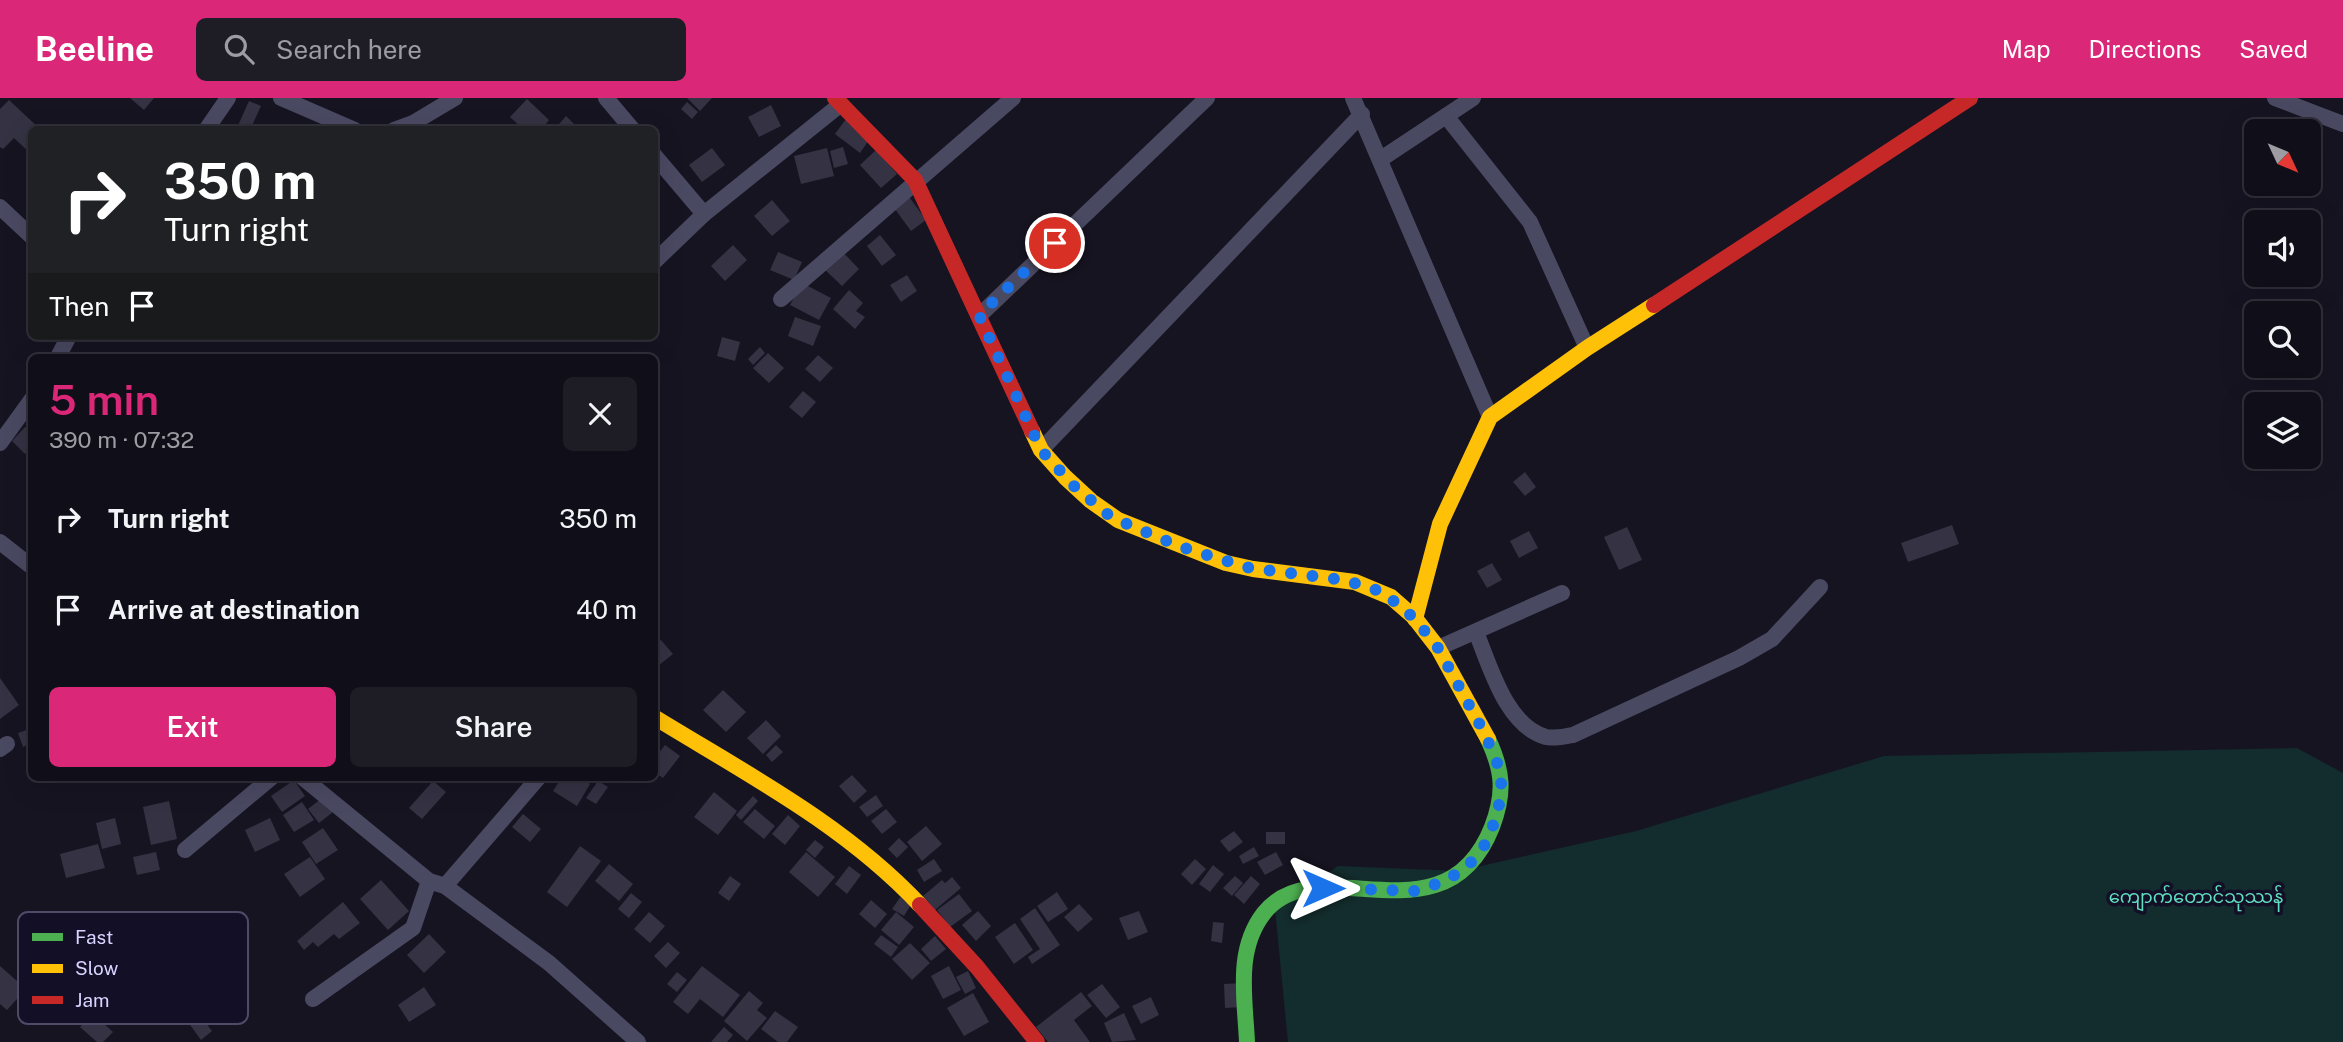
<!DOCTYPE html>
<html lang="en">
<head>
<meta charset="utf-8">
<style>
	body { margin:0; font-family:"Public Sans","Noto Sans Myanmar",sans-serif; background:#1e1d26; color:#f1f3f6; height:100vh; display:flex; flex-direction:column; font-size:26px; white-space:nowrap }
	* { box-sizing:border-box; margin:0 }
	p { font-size:23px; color:#9c9ca2 }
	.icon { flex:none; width:38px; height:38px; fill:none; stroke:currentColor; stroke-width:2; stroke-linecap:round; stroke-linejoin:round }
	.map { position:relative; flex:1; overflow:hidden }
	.drawer { position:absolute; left:28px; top:256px; width:630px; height:427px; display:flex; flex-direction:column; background:#100f19; border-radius:10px; box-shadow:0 7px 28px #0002,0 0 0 2px #302f38 }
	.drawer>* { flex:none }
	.banner { position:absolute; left:28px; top:28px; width:630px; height:214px; border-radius:10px; box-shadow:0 7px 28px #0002,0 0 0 2px #302f38; background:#202124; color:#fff; overflow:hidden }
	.needle { width:46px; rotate:134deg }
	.fabs { position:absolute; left:2244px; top:21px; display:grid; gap:14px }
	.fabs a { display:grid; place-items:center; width:77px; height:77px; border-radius:10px; background:#100f19; box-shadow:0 7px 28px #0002,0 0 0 2px #302f38; font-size:35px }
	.pin { position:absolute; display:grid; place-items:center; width:60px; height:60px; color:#fff; margin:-30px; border:4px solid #fff; border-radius:50%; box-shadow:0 2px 7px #0007 }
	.me { position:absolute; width:77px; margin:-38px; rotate:90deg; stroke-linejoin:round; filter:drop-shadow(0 0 5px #0008) }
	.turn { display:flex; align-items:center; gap:24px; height:147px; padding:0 21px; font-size:32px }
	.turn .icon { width:91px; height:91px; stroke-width:2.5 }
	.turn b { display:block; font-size:49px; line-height:60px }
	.then { display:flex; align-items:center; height:66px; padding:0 21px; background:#0003; gap:14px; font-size:26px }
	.round { display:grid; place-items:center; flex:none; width:74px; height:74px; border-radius:10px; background:#1e1d26 }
	.overview { display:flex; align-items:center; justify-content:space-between; height:119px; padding:0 21px }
	h1 { font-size:42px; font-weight:600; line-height:52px; color:#db2777 }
	.button { display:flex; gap:14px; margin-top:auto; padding:14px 21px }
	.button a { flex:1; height:80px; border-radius:10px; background:#db2777; color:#fff; font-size:28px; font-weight:600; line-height:80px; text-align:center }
	.button a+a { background:#1e1d26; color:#f1f3f6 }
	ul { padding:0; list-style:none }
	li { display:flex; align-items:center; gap:21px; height:91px; padding:0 21px }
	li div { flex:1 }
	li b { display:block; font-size:26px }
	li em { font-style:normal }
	header { display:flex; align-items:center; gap:42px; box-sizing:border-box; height:98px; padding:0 35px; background:#db2777; color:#fff }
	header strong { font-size:33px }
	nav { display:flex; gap:38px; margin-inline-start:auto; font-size:24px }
	.search { width:490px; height:63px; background:#1e1d26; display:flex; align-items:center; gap:18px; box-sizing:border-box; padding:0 24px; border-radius:10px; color:#9c9ca2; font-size:26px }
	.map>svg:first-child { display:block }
	.green { fill:#132c2d }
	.building { fill:#343243 }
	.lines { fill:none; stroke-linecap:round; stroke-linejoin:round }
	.street { stroke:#4a4962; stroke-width:16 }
	.fast { stroke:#4caf50; stroke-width:16 }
	.slow { stroke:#ffc107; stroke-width:16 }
	.jam { stroke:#c62828; stroke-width:16 }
	.route { stroke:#1a73e8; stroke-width:12; stroke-dasharray:0 21.6 }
	.labels { text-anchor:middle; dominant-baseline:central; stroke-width:7; stroke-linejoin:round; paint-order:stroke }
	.park-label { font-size:18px; fill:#5fe0c0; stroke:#130f26 }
	.key { fill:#130f26; stroke:#4e4a67; stroke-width:2 }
	.key-label { font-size:19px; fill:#d9d4ff }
</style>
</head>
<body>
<header>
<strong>Beeline</strong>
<div class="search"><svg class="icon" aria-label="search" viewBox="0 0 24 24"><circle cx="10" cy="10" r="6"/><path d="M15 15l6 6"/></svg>Search here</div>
<nav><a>Map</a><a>Directions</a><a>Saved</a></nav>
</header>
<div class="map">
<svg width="2343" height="944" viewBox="0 0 2343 944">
	<rect width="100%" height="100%" fill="#161421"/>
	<polygon class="green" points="2297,650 2343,675 2343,944 1288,944 1275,811 1338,768 1459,773 1636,733 1884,658"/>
	<g class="building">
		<polygon points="130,0 154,0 144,12"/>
		<polygon points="687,0 712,0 700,13"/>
		<polygon points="527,1 549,22 541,32 524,32 510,19"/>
		<polygon points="9,2 41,32 32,32 32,57 14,40 3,51 0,49 0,11"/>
		<polygon points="249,3 261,8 250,32 236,32"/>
		<polygon points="687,4 698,14 692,21 681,11"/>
		<polygon points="771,7 781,28 759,39 748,19"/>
		<polygon points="566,18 580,32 554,32"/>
		<polygon points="846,21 871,39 860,55 835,36"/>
		<polygon points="843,49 848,66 834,70 830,53"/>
		<polygon points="712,50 725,67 702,84 689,67"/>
		<polygon points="827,50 834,78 801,86 794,58"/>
		<polygon points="876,52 897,76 881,90 860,67"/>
		<polygon points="907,96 926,122 911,133 892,107"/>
		<polygon points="772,102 790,123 772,138 754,118"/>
		<polygon points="880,137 896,157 882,168 867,148"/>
		<polygon points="733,147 747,162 725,183 711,168"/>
		<polygon points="839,150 859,171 842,188 821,168"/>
		<polygon points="778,154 802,164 794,182 770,172"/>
		<polygon points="907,177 917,193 901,204 890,187"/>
		<polygon points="802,185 831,200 819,222 790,207"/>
		<polygon points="849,192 863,205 856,213 865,219 855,231 833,211"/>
		<polygon points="795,219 821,228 813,248 788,238"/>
		<polygon points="722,239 740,244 735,263 717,258"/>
		<polygon points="760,249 765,255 753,267 748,261"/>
		<polygon points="768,255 784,270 769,285 753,270"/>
		<polygon points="818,257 833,270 820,284 805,271"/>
		<polygon points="803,293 816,304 802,320 789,309"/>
		<polygon points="25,329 32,335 32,349 25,356 12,343"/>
		<polygon points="1525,374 1536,389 1525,398 1513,384"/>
		<polygon points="1952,427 1959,446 1908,464 1901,445"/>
		<polygon points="1627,429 1642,462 1619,472 1604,439"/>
		<polygon points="1529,433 1538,450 1519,460 1510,443"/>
		<polygon points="1492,465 1502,482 1487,490 1477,473"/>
		<polygon points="661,542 673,556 654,571 654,547"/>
		<polygon points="0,580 19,607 0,621"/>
		<polygon points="723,592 746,614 726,634 703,612"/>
		<polygon points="766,622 781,638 763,656 747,640"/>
		<polygon points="32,630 32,645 23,649 18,635"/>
		<polygon points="665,647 680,658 663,680 654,674 654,661"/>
		<polygon points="776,647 783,654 772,664 766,657"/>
		<polygon points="852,677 867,693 854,705 839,688"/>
		<polygon points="562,679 579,679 590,686 577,708 553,693"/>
		<polygon points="294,682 305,698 282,714 271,698"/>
		<polygon points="433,683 446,694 422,721 409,710"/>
		<polygon points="598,683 608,689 596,706 586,700"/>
		<polygon points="714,694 737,713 718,737 694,719"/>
		<polygon points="876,697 883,708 867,719 859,709"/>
		<polygon points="753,698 758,703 741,722 736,717"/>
		<polygon points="322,700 333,714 319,725 308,711"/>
		<polygon points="169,703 177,741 151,747 143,709"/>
		<polygon points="302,704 314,722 294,734 283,717"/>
		<polygon points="755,711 775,728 764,741 743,724"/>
		<polygon points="886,711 897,724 882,736 871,723"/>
		<polygon points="523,716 541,731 530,744 512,729"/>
		<polygon points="788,717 800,728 785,747 772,736"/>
		<polygon points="115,720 121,746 102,751 96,725"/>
		<polygon points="270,720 280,742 255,754 245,732"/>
		<polygon points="926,728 942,746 922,763 907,744"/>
		<polygon points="323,730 338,752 316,766 302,744"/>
		<polygon points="1234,733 1243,744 1229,754 1220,743"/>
		<rect x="1266" y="734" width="19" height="12"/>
		<polygon points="899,740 908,749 897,760 888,751"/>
		<polygon points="815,742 824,749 815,760 806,752"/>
		<polygon points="98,746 105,770 66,780 60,756"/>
		<polygon points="580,748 601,763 567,809 547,794"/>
		<polygon points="1254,749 1259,758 1243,766 1239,758"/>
		<polygon points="156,754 160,772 137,777 133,759"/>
		<polygon points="806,754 835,779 818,799 789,774"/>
		<polygon points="1276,754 1283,767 1265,777 1257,764"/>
		<polygon points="310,759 325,781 300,799 284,776"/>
		<polygon points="934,761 942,773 924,784 917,772"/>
		<polygon points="1195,761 1206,771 1192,787 1181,776"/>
		<polygon points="609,766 633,786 619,803 595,783"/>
		<polygon points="1213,767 1224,776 1210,794 1199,786"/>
		<polygon points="849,768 861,777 847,796 835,786"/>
		<polygon points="730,778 741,786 729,803 718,795"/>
		<polygon points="1235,778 1243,785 1232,798 1223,790"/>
		<polygon points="1251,778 1260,786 1244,806 1234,797"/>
		<polygon points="952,779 961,790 935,812 923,798 942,782 945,785"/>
		<polygon points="381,782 409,813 388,832 360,801"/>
		<polygon points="1057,794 1068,811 1048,824 1037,808"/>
		<polygon points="631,795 642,804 629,820 618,811"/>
		<polygon points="959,796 972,813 950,829 937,812"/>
		<polygon points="901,798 912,805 904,818 892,811"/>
		<polygon points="871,802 887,816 875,830 859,816"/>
		<polygon points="343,804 360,825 339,841 334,836 318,849 313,844 304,852 297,843"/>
		<polygon points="1079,806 1093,821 1078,834 1064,819"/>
		<polygon points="1035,810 1060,847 1032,866 1028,859 1040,851 1020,821"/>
		<polygon points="978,813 991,828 976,843 962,827"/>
		<polygon points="1139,813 1148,834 1128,842 1119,820"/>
		<polygon points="649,814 665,828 650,845 634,831"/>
		<polygon points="896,814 914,829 899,847 881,832"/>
		<polygon points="1213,824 1224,825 1222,845 1211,843"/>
		<polygon points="1015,825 1033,852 1014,866 995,839"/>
		<polygon points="429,836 446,854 424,875 407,857"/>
		<polygon points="881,837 898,849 891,859 874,846"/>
		<polygon points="935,838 946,851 931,863 921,851"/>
		<polygon points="668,844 680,855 666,870 654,858"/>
		<polygon points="910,845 930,865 912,882 892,861"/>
		<polygon points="0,868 26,891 7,912 0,906"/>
		<polygon points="702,868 740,897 723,919 700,901 688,916 673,904"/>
		<polygon points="949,868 961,892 943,901 931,878"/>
		<polygon points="968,873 976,890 965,896 956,879"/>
		<polygon points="677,874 687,882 677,894 667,886"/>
		<polygon points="1242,885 1243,909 1225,910 1224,886"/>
		<polygon points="1102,886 1120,909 1106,920 1087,897"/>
		<polygon points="424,889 436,907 409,924 398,907"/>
		<polygon points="749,893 763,905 757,912 767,920 747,943 724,923"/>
		<polygon points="1081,894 1092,908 1074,922 1090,944 1048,944 1036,929"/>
		<polygon points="973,895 989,924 964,938 947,910"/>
		<polygon points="1151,899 1159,917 1141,926 1132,908"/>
		<polygon points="775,913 798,929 787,944 778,944 761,931"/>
		<polygon points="1124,915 1136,942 1112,944 1104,925"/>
		<polygon points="93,916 113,934 103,944 97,944 80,929"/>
		<polygon points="199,916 212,933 201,942 188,924"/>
		<polygon points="724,929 733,937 727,944 711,944"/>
	</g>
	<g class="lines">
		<g class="street">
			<polyline points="281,0 355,32"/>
			<polyline points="606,0 633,32"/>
			<polyline points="1353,0 1490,319"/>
			<polyline points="2275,0 2343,26"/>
			<polyline points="1446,18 1530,124 1587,250"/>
			<polyline points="206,32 228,0"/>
			<polyline points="394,32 413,25 455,0"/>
			<polyline points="654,57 704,116"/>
			<polyline points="1381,61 1473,0"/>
			<polyline points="0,109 32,139"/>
			<polyline points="654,164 704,116 841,6"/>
			<polyline points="781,201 1013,0"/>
			<polyline points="980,217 1207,0"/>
			<polyline points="58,259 69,238"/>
			<polyline points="0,345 32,301"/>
			<polyline points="1041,352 1362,16"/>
			<polyline points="0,444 32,469"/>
			<path d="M1476 534C1490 568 1506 628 1546 639 1554 641 1565 638 1573 637L1739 560 1772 541 1820 489"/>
			<polyline points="1438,550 1562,495"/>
			<polyline points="0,651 7,646"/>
			<polyline points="302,679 429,783 445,788 549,865 638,944"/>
			<polyline points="185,752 272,679"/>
			<polyline points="445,788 539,679"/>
			<polyline points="313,901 413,830 429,783"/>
		</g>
		<path class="fast" d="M1247 944C1245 900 1235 852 1264 815 1318 747 1444 850 1492 729 1505 695 1503 673 1488 641"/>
		<g class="slow">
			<polyline points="1032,333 1041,352 1065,379 1091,403 1118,422 1226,465 1253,471 1355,484 1391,499 1414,519 1438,550 1488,641"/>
			<polyline points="1415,521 1440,426 1490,319 1587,250 1654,207"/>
			<path d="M654 619C747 676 845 727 920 807"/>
		</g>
		<g class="jam">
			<polyline points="835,0 915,82 1032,333"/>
			<polyline points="1654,207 1970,0"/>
			<polyline points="920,807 977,869 1037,944"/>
		</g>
	</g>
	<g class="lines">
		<polyline class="route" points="1055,145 979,217 1041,352 1074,388 1111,419 1181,449 1250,470 1344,482 1383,494 1415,521 1438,550 1486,638 1502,677 1498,716 1484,748 1467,769 1445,783 1415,793 1323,790"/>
	</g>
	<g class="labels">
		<g class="park-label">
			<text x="2196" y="798">ကျောက်တောင်သုဿန်</text>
		</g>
	</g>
	<rect x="18" y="814" width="230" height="112" rx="10" class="key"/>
	<rect x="32" y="835" width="31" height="8" fill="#4caf50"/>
	<rect x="32" y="866" width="31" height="9" fill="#ffc107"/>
	<rect x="32" y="898" width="31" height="8" fill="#c62828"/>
	<g class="key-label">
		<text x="75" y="846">Fast</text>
		<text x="75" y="877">Slow</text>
		<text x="75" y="909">Jam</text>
	</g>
</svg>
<div class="fabs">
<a><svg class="needle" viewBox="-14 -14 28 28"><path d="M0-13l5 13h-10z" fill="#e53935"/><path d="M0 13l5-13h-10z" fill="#9c9ca2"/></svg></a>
<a><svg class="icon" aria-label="sound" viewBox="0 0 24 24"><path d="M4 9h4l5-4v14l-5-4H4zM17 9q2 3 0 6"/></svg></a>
<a><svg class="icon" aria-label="search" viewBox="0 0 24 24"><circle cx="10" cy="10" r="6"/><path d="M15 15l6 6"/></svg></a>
<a><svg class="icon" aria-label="layers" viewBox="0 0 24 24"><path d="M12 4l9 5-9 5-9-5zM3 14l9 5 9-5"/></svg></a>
</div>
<div class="pin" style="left:1055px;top:145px;background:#d93025"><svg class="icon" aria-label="arrive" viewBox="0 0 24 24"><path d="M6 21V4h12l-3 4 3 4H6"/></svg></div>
<svg class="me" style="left:1323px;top:790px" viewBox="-20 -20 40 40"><path d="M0-17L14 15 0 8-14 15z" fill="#1a73e8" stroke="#fff" stroke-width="4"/></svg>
<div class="banner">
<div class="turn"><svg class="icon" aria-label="right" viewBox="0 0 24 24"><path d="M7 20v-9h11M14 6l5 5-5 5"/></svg><div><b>350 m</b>Turn right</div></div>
<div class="then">Then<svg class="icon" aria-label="arrive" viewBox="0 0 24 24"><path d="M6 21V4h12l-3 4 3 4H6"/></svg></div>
</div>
<section class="drawer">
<div class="overview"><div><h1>5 min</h1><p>390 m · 07:32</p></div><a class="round"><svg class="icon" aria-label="close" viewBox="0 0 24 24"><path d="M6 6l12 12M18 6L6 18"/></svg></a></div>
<ul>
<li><svg class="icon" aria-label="right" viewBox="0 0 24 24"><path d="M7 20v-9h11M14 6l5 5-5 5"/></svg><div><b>Turn right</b></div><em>350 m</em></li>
<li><svg class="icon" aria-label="arrive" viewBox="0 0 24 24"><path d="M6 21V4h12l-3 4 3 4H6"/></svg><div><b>Arrive at destination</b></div><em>40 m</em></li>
</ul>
<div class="button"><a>Exit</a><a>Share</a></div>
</section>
</div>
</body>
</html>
